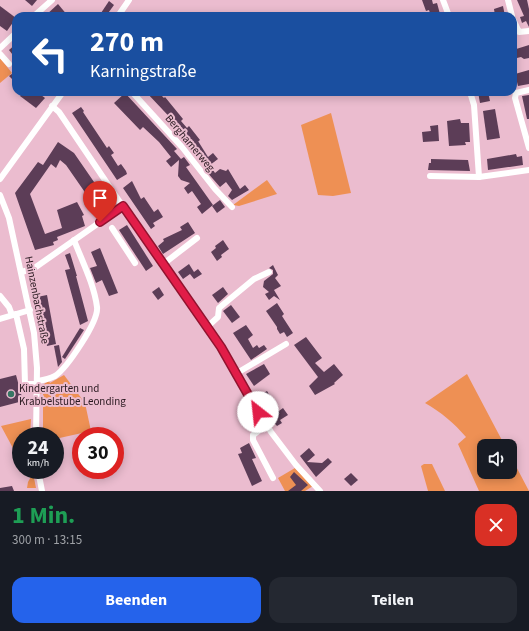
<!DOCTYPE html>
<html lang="de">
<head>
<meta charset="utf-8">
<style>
	body { margin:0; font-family:"Source Sans 3",sans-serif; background:#242831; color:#f1f3f6; height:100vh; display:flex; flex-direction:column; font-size:15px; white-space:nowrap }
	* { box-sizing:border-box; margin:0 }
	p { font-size:13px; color:#9ea1a6 }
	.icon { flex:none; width:22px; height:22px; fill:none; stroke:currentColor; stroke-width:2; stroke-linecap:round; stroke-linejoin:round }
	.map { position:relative; height:491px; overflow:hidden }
	.drawer { display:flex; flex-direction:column; background:#171b24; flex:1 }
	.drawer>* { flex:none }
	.guide { position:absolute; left:12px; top:12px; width:505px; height:84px; border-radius:12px; box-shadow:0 2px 10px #0003; background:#1a4fa0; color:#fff; overflow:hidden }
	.buttons { position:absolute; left:477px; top:439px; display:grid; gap:8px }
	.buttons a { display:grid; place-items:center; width:40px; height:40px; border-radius:8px; background:#171b24; box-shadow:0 2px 10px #0003; font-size:20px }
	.speed { position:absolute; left:12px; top:427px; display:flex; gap:8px; font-size:20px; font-weight:700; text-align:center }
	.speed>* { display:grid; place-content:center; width:52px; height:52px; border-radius:50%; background:#171b24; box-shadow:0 2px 10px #0003; line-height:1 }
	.speed small { font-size:10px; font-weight:400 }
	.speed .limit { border:6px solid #d22; background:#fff; color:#111 }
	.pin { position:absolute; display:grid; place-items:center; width:34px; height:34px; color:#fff; margin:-41px -17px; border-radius:50% 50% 50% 0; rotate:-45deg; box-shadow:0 0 4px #0007 }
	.pin .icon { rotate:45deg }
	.me { position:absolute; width:44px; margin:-22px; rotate:331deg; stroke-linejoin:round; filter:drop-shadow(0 0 3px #0008) }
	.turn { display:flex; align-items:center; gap:14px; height:84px; padding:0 12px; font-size:18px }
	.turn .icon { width:52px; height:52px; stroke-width:2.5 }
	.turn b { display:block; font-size:28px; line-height:34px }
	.round { display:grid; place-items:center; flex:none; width:42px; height:42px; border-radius:12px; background:#242831 }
	.overview { display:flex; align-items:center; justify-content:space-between; height:68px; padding:0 12px }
	h1 { font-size:24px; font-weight:700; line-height:30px; color:#1e9e55 }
	.cta { display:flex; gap:8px; margin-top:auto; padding:8px 12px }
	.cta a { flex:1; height:46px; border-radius:12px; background:#2563eb; color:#fff; font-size:16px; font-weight:700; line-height:46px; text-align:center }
	.cta a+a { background:#242831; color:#f1f3f6 }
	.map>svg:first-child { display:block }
	.green { fill:#ee9054 }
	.building { fill:#5c3d57 }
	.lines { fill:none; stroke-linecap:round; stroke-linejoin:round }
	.minor { stroke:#fff; stroke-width:6 }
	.route-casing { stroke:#92132f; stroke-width:10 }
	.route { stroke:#e11d48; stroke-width:7 }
	.poi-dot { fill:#377664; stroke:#ebbccf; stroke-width:1.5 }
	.labels { text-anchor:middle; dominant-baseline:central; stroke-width:4; stroke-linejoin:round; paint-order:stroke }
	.street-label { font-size:11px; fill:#291920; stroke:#ebbccf }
	.poi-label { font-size:11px; fill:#291920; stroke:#ebbccf; text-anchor:start }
</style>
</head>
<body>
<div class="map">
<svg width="529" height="491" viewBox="0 0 529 491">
	<rect width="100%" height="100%" fill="#ebbccf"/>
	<g class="green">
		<polygon points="0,58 12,73 0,83"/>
		<polygon points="331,113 351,193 333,196 318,195 301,125"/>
		<polygon points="267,180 277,194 239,206 233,205"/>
		<path d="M467 374 505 446H484V472H510V455L529 491H479L458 444 466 437C454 423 441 412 425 403Z"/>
		<path d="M64 375 85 403 91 431 55 439V436H43V393L40 394C40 387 43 384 49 381L50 383Z"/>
		<polygon points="31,419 30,436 21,436 21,463 1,426"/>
		<polygon points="424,464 432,464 445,491 428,491 421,466"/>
		<polygon points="295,468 313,486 305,491 285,491 278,478"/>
		<polygon points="33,473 36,488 27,488 28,482"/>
	</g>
	<g class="building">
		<polygon points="25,0 37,0 32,6"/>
		<polygon points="422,0 432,0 433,4 437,3 440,14 431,16 429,10 426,11"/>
		<polygon points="517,0 527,0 529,9 529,27 526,21 522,23 520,17 524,16"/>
		<polygon points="109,1 114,5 106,16 99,16"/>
		<polygon points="58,4 68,16 45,16"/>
		<polygon points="0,6 16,18 7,31 0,26"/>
		<polygon points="503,6 505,16 495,16 494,9"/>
		<polygon points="16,44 16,59 9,50"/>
		<polygon points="529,45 529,58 524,59 521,57 513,59 513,50"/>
		<polygon points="529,70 529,84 518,86 515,74"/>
		<polygon points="16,71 16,78 13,80 9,76"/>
		<polygon points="23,92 37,92 45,98 36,108 20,96"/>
		<polygon points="146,92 158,92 164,98 165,97 183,119 181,121 187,128 189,126 200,140 195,144"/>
		<polygon points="478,92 488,92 490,101 480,103"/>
		<polygon points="125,93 177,149 174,151 181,159 184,157 190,165 186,167 213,205 202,214 197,207 201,204 192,191 188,194 184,188 190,183 181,180 178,176 179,160 171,167 166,161 171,157 159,142 143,127 140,130 114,103"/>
		<polygon points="529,95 529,119 527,119 522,96"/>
		<polygon points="81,107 84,111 83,112 107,148 109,146 114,153 111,155 118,166 121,164 126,171 127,174 117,180 72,113"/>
		<polygon points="495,109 500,138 487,140 483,111"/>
		<polygon points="460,119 461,123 469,123 470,142 465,142 466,145 449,146 447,121"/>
		<polygon points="438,125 439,141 423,142 422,132 431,131 430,126"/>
		<polygon points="198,141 208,157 213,153 218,159 206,168 201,162 203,160 197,152 194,155 191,150 191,147"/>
		<polygon points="58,142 74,153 103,195 107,192 110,197 91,210 87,204 91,201 66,165 60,160 56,168 51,164 30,194 45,234 62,228 57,210 77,202 84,215 82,216 85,226 57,237 58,240 53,242 54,245 35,250 15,193 38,162 43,165"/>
		<polygon points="516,154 517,157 522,156 523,165 488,170 487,159"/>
		<polygon points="431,159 468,160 470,171 428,170 429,163 431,163"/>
		<polygon points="211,167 215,173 220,169 226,171 228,169 240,189 245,185 249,190 232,200 228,196 232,190 226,182 220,187 206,171"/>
		<polygon points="132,181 141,199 144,197 154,212 158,209 163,217 153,223 155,226 151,229 123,188"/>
		<polygon points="220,200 225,207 217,213 212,206"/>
		<polygon points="188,222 195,233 163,254 158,246 164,241 163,239 182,230 180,227"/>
		<polygon points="127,225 153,266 146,271 119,230"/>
		<polygon points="223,240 229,249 221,255 222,257 217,261 211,252 216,248 215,246"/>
		<polygon points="100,248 118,293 109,296 102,280 96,283 90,268 97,266 91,252"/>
		<polygon points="70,253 77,276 76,276 88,321 80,325 65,270 70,269 65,255"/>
		<polygon points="189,264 194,272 198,269 202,274 194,279 190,274 183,279 178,272"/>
		<polygon points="273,265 278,275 275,278 281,286 274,290 280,300 274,296 269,300 265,294 269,292 263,287 264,281 273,274 273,270 269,268"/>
		<polygon points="159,287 164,295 158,300 152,292"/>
		<polygon points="223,287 228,294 218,303 212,295"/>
		<polygon points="47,295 56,344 47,346 37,297"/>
		<polygon points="277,303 284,314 282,316 293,333 287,337 284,332 280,334 277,329 277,327 266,311"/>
		<polygon points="231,305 240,317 232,323 223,311"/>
		<polygon points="246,325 253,335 248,339 253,348 257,345 259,348 264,345 267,349 251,360 233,333"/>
		<polygon points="80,328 84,330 65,359 62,357"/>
		<polygon points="306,337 322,358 315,363 324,372 334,364 343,375 334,383 335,384 315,395 309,386 318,377 294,345"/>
		<polygon points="59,345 62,362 58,367 54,346"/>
		<polygon points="264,364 270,374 254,386 246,374"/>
		<polygon points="16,375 23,401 0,407 0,379"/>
		<polygon points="267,391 279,411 283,408 288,415 280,420 282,423 277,426 269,417 270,416 259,396"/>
		<polygon points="249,443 256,458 252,459 262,481 252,486 238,454 242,453 240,448"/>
		<polygon points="309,448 315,455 307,462 322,463 328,458 332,462 316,477 300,456"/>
		<polygon points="294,472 308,485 301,491 288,491 296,485 290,477"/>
		<polygon points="351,473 358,480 351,486 344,479"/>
		<polygon points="12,486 14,491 0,491 0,488"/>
	</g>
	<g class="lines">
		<g class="minor">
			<polyline points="443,0 449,16"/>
			<polyline points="508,0 512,16"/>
			<polyline points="34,16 52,0"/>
			<polyline points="118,16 129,0"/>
			<polyline points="513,19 519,32 529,31"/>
			<polyline points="0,48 16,33"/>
			<polyline points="0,54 9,64"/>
			<polyline points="529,90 516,93 515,98 529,148"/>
			<polyline points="132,92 182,147 215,189 232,207"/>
			<polyline points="470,92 474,105 479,177"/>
			<polyline points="52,106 59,112 161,263 221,347 271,432 296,465 320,491"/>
			<polyline points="430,176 479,177 529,170"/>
			<polyline points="0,179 63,92"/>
			<polyline points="0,195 9,218 34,333 37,368 36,436"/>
			<polyline points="112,228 135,263"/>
			<polyline points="162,265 197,238"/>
			<polyline points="21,272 33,269 123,206"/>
			<polyline points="0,296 9,307 12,315"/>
			<polyline points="16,314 24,349 25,384 37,384"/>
			<polyline points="0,319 30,310"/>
			<polyline points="207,327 218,317 219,308 254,279 269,272"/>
			<polyline points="237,373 286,344"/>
			<path d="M38 381C44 380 49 379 55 376 67 368 99 321 97 307 94 284 82 261 74 240"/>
			<polyline points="266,425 253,435 253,440 273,478"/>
			<polyline points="38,470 42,491"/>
		</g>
	</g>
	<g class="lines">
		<defs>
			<polyline id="route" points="100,222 123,206 221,347 258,412"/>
		</defs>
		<use href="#route" class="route-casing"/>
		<use href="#route" class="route"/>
	</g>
	<circle class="poi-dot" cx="11" cy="394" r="4"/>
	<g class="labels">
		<g class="street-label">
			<text transform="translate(190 143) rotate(50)">Berghamerweg</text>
			<text transform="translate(37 300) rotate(79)">Hainzenbachstraße</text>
		</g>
		<g class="poi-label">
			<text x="19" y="388">Kindergarten und<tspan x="19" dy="13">Krabbelstube Leonding</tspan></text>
		</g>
	</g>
</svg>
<div class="buttons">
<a><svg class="icon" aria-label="sound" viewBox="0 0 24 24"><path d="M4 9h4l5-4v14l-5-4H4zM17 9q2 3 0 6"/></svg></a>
</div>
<div class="speed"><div>24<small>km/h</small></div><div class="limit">30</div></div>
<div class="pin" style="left:100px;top:222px;background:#d93025"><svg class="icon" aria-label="arrive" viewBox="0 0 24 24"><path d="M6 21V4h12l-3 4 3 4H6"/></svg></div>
<svg class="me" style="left:258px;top:412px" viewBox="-20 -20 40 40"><circle r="19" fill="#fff"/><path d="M0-13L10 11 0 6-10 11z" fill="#e11d48"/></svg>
<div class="guide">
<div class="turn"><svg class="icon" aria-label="left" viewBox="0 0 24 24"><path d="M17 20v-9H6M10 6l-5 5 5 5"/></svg><div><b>270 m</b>Karningstraße</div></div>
</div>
</div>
<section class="drawer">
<div class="overview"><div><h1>1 Min.</h1><p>300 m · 13:15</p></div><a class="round" style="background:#d93025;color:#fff"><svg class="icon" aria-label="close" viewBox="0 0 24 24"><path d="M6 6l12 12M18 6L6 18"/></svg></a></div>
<div class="cta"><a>Beenden</a><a>Teilen</a></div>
</section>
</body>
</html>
